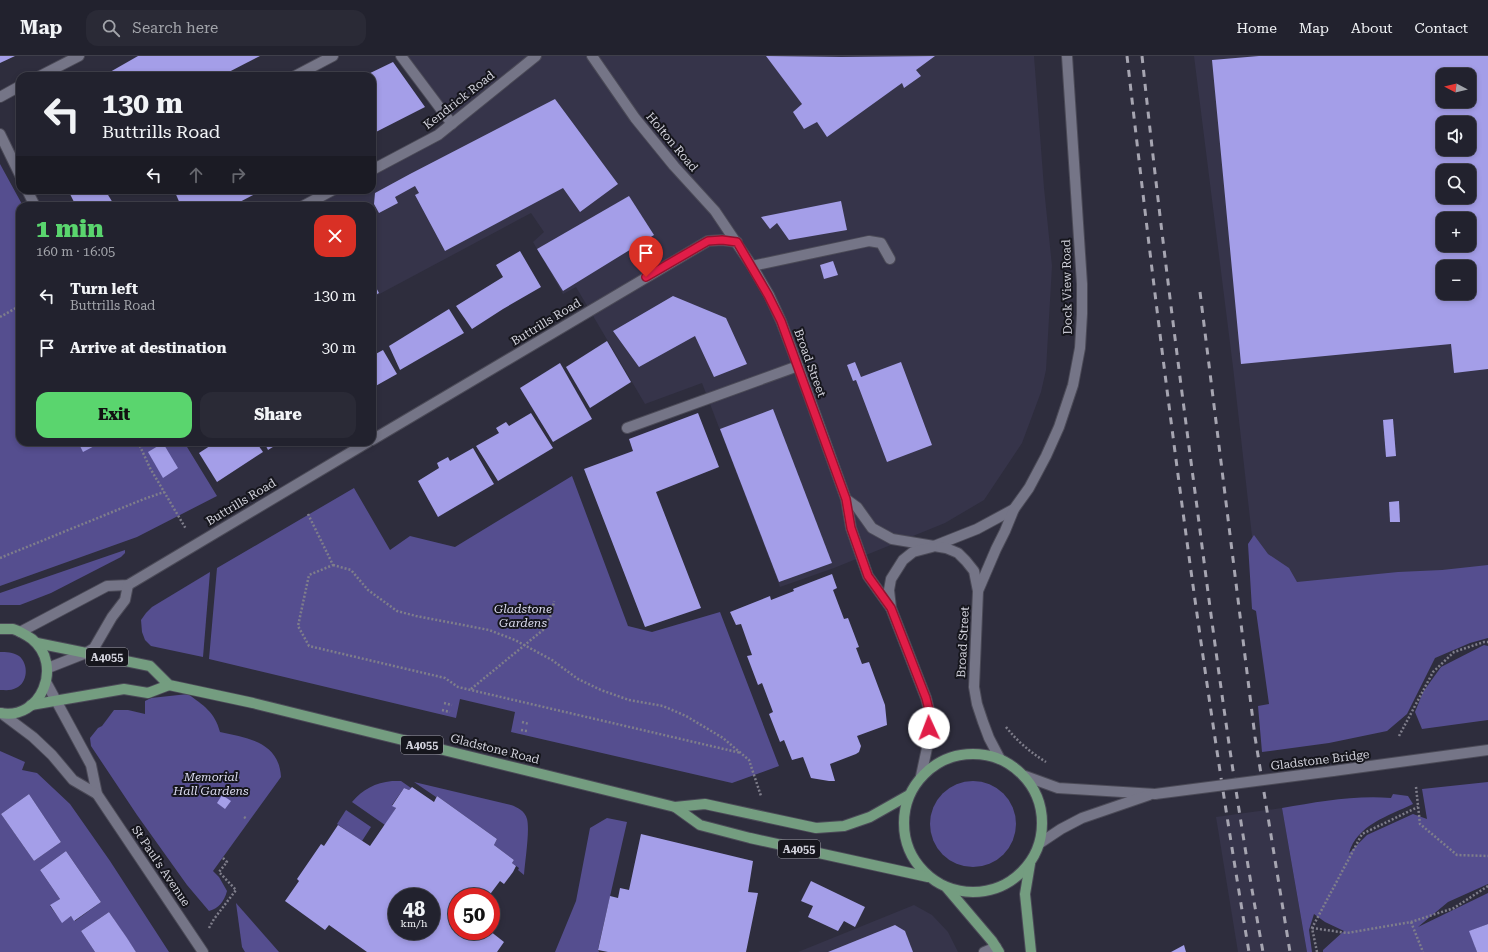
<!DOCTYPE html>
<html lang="en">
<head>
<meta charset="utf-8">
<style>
	body { margin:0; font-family:"Roboto Serif",serif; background:#2a2a36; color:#f1f3f6; height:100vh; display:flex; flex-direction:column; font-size:15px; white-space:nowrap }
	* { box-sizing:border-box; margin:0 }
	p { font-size:13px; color:#a2a4aa }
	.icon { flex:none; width:22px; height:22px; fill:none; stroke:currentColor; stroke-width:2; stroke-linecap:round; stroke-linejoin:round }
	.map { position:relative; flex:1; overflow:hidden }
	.side { position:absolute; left:16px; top:146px; width:360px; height:244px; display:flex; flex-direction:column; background:#22222e; border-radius:12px; box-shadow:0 2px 6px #0003,0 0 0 1px #3f3f4a }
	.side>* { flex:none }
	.top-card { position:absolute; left:16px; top:16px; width:360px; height:122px; border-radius:12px; box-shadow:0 2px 6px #0003,0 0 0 1px #3f3f4a; background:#22222e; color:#f1f3f6; overflow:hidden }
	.needle { width:26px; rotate:277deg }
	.fabs { position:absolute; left:1436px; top:12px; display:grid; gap:8px }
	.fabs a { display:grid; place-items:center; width:40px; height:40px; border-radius:8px; background:#22222e; box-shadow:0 2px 6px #0003,0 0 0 1px #3f3f4a; font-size:20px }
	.speed { position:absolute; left:388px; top:832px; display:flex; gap:8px; font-size:20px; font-weight:700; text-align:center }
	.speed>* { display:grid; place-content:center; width:52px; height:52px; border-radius:50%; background:#22222e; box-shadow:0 2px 6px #0003,0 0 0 1px #3f3f4a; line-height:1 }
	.speed small { font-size:10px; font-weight:400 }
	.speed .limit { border:6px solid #d22; background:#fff; color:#111 }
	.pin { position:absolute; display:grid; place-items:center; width:34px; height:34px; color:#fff; margin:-41px -17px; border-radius:50% 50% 50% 0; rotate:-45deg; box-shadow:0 0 4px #0007 }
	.pin .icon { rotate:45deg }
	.me { position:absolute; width:44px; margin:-22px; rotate:358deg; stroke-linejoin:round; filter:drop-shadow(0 0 3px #0008) }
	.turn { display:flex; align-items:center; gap:14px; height:84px; padding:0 20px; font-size:18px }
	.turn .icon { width:52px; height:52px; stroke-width:2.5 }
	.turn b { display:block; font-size:28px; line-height:34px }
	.lanes { display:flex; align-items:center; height:38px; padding:0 20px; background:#0003; justify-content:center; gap:20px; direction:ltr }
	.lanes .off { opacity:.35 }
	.round { display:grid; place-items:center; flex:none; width:42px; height:42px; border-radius:12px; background:#2a2a36 }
	.overview { display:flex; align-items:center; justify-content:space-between; height:68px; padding:0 20px }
	h1 { font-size:24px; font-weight:800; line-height:30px; color:#5ad56e }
	.button { display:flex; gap:8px; margin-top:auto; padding:8px 20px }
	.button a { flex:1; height:46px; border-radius:12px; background:#5ad56e; color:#111; font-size:16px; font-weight:800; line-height:46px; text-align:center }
	.button a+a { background:#2a2a36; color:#f1f3f6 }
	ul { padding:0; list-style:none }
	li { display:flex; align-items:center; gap:12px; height:52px; padding:0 20px }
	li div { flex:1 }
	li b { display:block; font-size:15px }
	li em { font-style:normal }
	header { display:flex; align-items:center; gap:24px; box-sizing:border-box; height:56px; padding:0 20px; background:#22222e; border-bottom:1px solid #3f3f4a }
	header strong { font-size:19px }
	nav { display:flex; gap:22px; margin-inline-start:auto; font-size:14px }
	.search { width:280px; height:36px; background:#2a2a36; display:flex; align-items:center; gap:10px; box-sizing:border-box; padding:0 14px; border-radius:12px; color:#a2a4aa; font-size:15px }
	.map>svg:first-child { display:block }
	.built { fill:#36344a; fill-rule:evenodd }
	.green { fill:#554e8f; fill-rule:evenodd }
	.building { fill:#a49ee8; fill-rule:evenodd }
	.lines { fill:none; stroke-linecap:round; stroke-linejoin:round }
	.service-casing { stroke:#4b4a57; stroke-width:12 }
	.minor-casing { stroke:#4b4a57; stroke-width:12 }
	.tertiary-casing { stroke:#4b4a57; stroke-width:12 }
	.secondary-casing { stroke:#4b4a57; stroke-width:12 }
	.primary-casing { stroke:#4b4a57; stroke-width:12 }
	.path { stroke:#7f7e8b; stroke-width:2.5; stroke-dasharray:2 2; stroke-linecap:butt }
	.service { stroke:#757587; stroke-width:10 }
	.minor { stroke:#757587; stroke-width:10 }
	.tertiary { stroke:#757587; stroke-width:10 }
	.secondary { stroke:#757587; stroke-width:10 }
	.primary { stroke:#749d80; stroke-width:10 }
	.rail { stroke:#a6a5b1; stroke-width:3; stroke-dasharray:7 7; stroke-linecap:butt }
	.tertiary-bridge-casing { stroke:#4b4a57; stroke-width:12; stroke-linecap:butt }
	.tertiary-bridge { stroke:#757587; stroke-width:10 }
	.route-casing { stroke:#92132f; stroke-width:10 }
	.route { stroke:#e11d48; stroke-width:7 }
	.labels { text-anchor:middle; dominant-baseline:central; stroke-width:4; stroke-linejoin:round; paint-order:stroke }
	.shield { fill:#16161d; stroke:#9a9aa3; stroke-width:1 }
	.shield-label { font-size:11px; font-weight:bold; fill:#d2d2dc }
	.street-label { font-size:12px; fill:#d2d2dc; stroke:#16161d }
	.park-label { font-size:12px; font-style:italic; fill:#dbdbef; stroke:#16161d }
</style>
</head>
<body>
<header>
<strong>Map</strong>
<div class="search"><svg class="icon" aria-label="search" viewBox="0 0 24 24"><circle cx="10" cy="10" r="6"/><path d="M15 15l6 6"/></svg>Search here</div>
<nav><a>Home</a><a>Map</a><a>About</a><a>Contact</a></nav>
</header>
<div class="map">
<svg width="1488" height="896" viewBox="0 0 1488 896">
	<rect width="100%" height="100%" fill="#2e2d3d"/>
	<g class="built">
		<polygon points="401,0 1034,0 1044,132 1052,210 1046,314 1041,336 1022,387 984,444 945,467 834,512 780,531 702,327 645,348 576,231 563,238 533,186 544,176 531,157 372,242 372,150 303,150 333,134 372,134 372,114 452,68"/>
		<path d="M1194 0H1488V521L1258 534 1233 311ZM1443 19H1469V45H1443ZM1443 67H1469V93H1443ZM1443 115H1469V141H1443ZM1443 163H1469V189H1443ZM1443 211H1469V237H1443Z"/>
		<polygon points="1282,752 1307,896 1238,896 1216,761"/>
		<polygon points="914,849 932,859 948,876 958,896 798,896"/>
	</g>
	<g class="green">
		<polygon points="0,108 23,150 20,150 20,386 184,386 217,440 137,481 0,530"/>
		<polygon points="572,420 628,570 652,576 720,556 779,710 732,727 511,676 515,656 460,643 456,662 209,603 217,512 354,432 390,494 410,480 455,491"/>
		<polygon points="1254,479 1268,498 1289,512 1297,526 1398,516 1442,514 1488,509 1488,582 1470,587 1435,602 1407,658 1387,675 1329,687 1262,696 1258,650 1269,648 1256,555 1252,553 1248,488"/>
		<polygon points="125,494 125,497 121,501 51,537 20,549 0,549 0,537"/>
		<polygon points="210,516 203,601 151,590 145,584 142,576 141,564 146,557 152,551"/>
		<polygon points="1484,589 1488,590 1488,664 1422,673 1415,656 1423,636 1441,611"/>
		<path d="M0 596C6 596 13 596 19 600 29 608 28 627 16 632 11 635 5 634 0 634Z"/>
		<path d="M188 638C203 649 215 656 220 676 248 682 279 686 281 721L213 815 219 821 227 835C224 846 219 852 209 855L187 829 137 759 91 690 90 682 98 672 102 670 114 654H128L145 658V645L151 642Z"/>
		<path d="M0 695 25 706 22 714 37 717 70 748 110 805 169 896H136L109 856 81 875 95 896H0ZM29 738 61 786 34 805 1 758ZM66 795 101 846 75 865 71 860 62 866 50 850 60 843 40 814Z"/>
		<circle cx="973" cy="768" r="43"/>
		<path d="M392 725H401L411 732 409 734 404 732 392 749 396 752 385 769 352 746C363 733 375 727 392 725Z"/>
		<path d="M414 726 511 749C517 751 525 755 527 763 530 774 525 805 524 819L518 814 519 812 512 807 514 804 494 789 497 783 437 740 436 741Z"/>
		<path d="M1488 726V828L1448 846 1418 871 1488 837V868L1470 875 1477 896H1323V894L1344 875 1325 866 1314 858 1309 874 1312 896H1307L1282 752C1318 746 1354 739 1391 742L1393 738 1408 740 1413 748C1388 760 1357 769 1349 797L1367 779 1413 758 1427 763 1422 733Z"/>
		<polygon points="346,754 371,771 362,785 337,768"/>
		<polygon points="607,762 627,766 598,893 599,896 555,896 576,845 590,772"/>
		<polygon points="236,847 279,896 245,896 242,891"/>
	</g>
	<g class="building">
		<polygon points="0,0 15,0 0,7"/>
		<polygon points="138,0 260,0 221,20 103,20"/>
		<polygon points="766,0 842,1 935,0 916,14 921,20 904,32 902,27 827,81 817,66 804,73 793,56 802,48"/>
		<path d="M1259 0H1488V313L1454 317 1451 288 1241 308 1212 4ZM1443 19H1469V45H1443ZM1443 67H1469V93H1443ZM1443 115H1469V141H1443ZM1443 163H1469V189H1443ZM1443 211H1469V237H1443Z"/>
		<polygon points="393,6 425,51 372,78 372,20 364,20"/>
		<polygon points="555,43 618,128 580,156 563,132 445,195 415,139 419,137 415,130 395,141 398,147 379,157 374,148 375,137 410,118"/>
		<polygon points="68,134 105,134 113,147 108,150 76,150"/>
		<polygon points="174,134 263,134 232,150 181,150"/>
		<polygon points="629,140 654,179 563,235 537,193"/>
		<polygon points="841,145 847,174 789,184 777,167 770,173 761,161"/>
		<polygon points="520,195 541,231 503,253 472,273 456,250 503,221 496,209"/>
		<polygon points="833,205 838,219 824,223 820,209"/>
		<polygon points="372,224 379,237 372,241"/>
		<polygon points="673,240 726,262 747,308 714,321 695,280 639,311 613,275"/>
		<polygon points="449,253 464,277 400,314 389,290"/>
		<polygon points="607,285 631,326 590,352 566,311"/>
		<polygon points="383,294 397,318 372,332 372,300"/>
		<polygon points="855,306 861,321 901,306 932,389 887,406 856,324 853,325 847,309"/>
		<polygon points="560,307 592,363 553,386 520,332"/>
		<polygon points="773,353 832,507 779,526 720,373"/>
		<polygon points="531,357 553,392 498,425 476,390 499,377 496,372 506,366 509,370"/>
		<polygon points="698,357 719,411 656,436 701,552 645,571 584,413 633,395 629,383"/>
		<polygon points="1393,363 1396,400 1386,401 1383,364"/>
		<polygon points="78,386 102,386 83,396"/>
		<polygon points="216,386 256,386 263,396 217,426 199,397"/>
		<polygon points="264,386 281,386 268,394"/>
		<polygon points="163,387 178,412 163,422 148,396"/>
		<polygon points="473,392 494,428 438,461 418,425 439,412 437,407 448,401 450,405"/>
		<polygon points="1399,445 1400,466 1390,466 1389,446"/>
		<polygon points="832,518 837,532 833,534 844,563 848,562 859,591 856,592 862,608 869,606 885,649 887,669 857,680 861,690 859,696 856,698 830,708 835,725 829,725 811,722 803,701 792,704 784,684 780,686 769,658 773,656 762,627 758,629 747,600 752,599 741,568 736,569 730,556 770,540 771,544 794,535 793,533"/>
		<path d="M412 731 434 746 437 740 497 783 494 789 514 804 512 807 516 810 513 816 504 828 500 825 488 841H457V875H490L504 886 497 896H367L329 869 325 874 285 845 299 825 297 823 321 788 324 790 338 769 370 790 396 752 392 750 404 732 409 734ZM397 841H431V875H397Z"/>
		<polygon points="29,738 61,786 34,805 1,758"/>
		<polygon points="222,739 231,745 225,753 217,747"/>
		<polygon points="641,778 753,805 748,836 758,837 746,896 608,896 598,894 610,840 618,842 620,832 629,834"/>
		<polygon points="66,795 101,846 74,865 71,860 62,867 50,849 60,843 40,814"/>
		<polygon points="811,825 865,851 855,871 844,865 838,875 808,861 813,850 801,845"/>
		<polygon points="109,856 127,882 136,896 95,896 81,875"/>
		<polygon points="1488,868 1488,896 1477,896 1469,875"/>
		<polygon points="895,869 905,875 913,896 828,896"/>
		<polygon points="1184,889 1186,896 1171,896"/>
	</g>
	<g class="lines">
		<defs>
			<g id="service">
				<polyline points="401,0 452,68"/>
				<polyline points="295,20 333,0"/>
				<polyline points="752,210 869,185 881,187 890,203"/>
				<polyline points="627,372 798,310"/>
				<polyline points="984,896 996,891"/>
			</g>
			<g id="minor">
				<polyline points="40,20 79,0"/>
				<polyline points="0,41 20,30"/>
				<polyline points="0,78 20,119"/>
				<polyline points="372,114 438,79 536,0"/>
				<polyline points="27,134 35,150"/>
				<polyline points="303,150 333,134"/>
				<polyline points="934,490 977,473 1014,453"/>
				<polyline points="978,535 996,493 1005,475 1014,453 1029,432 1046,400 1059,371 1073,329 1080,292 1082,258 1082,228 1067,0"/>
				<polyline points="46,626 91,709 97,738 203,896"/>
				<polyline points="1,657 33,681 52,699 73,724 97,738"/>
			</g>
			<g id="tertiary">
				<polyline points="372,384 708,185 722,184 737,186"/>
				<polyline points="20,576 107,530 128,529 368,386"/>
				<polyline points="48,612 86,597 94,592 112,561 125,544 128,529"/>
				<polyline points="1333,715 1488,694"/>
				<polyline points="1025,720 1058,732 1155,738"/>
				<polyline points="1040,787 1061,773 1082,762 1149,739"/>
			</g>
			<g id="secondary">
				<polyline points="592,0 635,62 674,110 715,155 752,210 769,239 781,265 798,310 846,443 851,472 868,520 891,552"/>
				<polyline points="846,443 857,451 872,472 892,483 946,492 958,497 966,505 974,515 978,535 974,631 977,648 983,666 989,682 1000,703"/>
				<polyline points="921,720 927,692 930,658 926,642 891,552 889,534 891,523 903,504 913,496 932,491"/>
			</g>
			<g id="primary">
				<path d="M0 573C4 573 9 573 13 573 20 575 26 579 32 583 64 609 41 665 0 657"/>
				<polyline points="37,587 150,610 169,629 253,647 675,751 705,748 816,772 844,770 870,761 909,739"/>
				<polyline points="31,649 124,633 148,637 169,629"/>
				<circle cx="973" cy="767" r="69"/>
				<polyline points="675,751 700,769 750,782 928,821"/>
				<polyline points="1030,808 1025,838 1031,896"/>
				<polyline points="947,832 992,885 999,896"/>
			</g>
		</defs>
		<use href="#service" class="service-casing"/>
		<use href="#minor" class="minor-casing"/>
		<use href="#tertiary" class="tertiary-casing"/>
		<use href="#secondary" class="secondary-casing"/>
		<use href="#primary" class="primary-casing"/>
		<g class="path">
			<polyline points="0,261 16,252 20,252"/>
			<polyline points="138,386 150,412 186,473"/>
			<polyline points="308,458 333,509 309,519 298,570 309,590 445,622 458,631 741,697"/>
			<polyline points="0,502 144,443 164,436"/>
			<polyline points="333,509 351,514 368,534 397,555 416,560 489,574 515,584 552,604 578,623 601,634 629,644 663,650 686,660 723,682 749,704 761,740"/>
			<polyline points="471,633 543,574 552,557 554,545"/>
			<polyline points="444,647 452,649"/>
			<polyline points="442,654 450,656"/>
			<polyline points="522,666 529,668"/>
			<path d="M1006 671C1018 686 1030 696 1046 706"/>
			<polyline points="521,674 527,675"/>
			<polyline points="1399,680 1433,616 1454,596 1484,586 1488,586"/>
			<polyline points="237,725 239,721"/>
			<polyline points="200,730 202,732"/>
			<polyline points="1416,731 1420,768 1457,799 1488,800"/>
			<polyline points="244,761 247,763"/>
			<polyline points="1411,866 1423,896"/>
			<polyline points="209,872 214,863 236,834 219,816 227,806 223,802"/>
			<polyline points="1312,872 1347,877 1411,866 1454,852 1488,830"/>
			<polyline points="1317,896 1312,872 1362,778 1418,751"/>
		</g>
		<use href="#service" class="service"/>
		<use href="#minor" class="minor"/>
		<use href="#tertiary" class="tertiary"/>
		<use href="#secondary" class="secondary"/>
		<use href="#primary" class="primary"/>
		<g class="rail">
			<path d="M1127 0C1161 299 1199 599 1249 896"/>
			<path d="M1142 0C1158 151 1177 301 1197 451 1216 600 1236 748 1263 896"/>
			<polyline points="1200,236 1255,681 1290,896"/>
		</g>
		<defs>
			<polyline id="tertiary-bridge" points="1155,738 1333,715"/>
		</defs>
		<use href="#tertiary-bridge" class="tertiary-bridge-casing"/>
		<use href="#tertiary-bridge" class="tertiary-bridge"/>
	</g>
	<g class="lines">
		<defs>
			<polyline id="route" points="646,221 708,185 722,184 737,186 768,239 781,265 846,443 851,472 868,520 891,552 926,642 930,658 929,672"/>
		</defs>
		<use href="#route" class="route-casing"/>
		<use href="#route" class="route"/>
	</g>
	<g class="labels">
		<g class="shield">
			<rect x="86" y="592" width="42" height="18" rx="3"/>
			<rect x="401" y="680" width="42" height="18" rx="3"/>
			<rect x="778" y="784" width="42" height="18" rx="3"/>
		</g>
		<g class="shield-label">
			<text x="107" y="601">A4055</text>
			<text x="422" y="689">A4055</text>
			<text x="799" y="793">A4055</text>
		</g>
		<g class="street-label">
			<text transform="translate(459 44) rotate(-38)">Kendrick Road</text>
			<text transform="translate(672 86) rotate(50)">Holton Road</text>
			<text transform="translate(1067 231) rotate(-91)">Dock View Road</text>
			<text transform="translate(546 266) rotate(-31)">Buttrills Road</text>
			<text transform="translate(810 307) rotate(70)">Broad Street</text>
			<text transform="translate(241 446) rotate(-31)">Buttrills Road</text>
			<text transform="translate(963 586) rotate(-87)">Broad Street</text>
			<text transform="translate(495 693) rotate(14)">Gladstone Road</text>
			<text transform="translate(1320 704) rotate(-7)">Gladstone Bridge</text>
			<text transform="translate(161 810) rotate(56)">St Paul's Avenue</text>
		</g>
		<g class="park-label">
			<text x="523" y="553">Gladstone<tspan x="523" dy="14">Gardens</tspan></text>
			<text x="211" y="721">Memorial<tspan x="211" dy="14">Hall Gardens</tspan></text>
		</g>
	</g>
</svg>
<div class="fabs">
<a><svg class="needle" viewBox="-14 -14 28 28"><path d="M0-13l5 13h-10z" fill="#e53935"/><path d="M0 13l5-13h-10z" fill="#a2a4aa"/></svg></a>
<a><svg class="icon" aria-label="sound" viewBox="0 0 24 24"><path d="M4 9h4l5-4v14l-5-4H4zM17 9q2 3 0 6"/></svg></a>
<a><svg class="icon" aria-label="search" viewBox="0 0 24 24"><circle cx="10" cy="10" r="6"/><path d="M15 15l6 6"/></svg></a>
<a>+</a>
<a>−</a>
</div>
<div class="speed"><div>48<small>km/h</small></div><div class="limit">50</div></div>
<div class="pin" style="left:646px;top:221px;background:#d93025"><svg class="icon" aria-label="arrive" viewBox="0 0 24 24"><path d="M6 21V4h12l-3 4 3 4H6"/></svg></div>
<svg class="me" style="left:929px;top:672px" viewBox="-20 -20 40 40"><circle r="19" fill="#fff"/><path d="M0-13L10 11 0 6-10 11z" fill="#e11d48"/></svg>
<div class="top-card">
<div class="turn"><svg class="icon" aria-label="left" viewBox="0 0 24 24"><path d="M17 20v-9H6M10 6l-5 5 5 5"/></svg><div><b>130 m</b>Buttrills Road</div></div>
<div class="lanes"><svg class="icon" aria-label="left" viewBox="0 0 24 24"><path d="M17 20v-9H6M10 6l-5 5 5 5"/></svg><svg class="icon off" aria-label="ahead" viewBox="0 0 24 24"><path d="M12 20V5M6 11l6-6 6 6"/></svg><svg class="icon off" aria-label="right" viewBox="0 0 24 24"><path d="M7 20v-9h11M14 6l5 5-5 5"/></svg></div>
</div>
<section class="side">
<div class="overview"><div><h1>1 min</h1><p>160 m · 16:05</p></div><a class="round" style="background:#d93025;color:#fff"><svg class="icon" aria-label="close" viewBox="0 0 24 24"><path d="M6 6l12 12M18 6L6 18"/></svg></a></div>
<ul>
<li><svg class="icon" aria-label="left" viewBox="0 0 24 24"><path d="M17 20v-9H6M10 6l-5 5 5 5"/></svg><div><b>Turn left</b><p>Buttrills Road</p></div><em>130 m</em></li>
<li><svg class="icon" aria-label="arrive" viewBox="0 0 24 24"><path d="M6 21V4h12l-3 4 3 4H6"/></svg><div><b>Arrive at destination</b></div><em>30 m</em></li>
</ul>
<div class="button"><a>Exit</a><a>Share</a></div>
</section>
</div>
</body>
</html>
